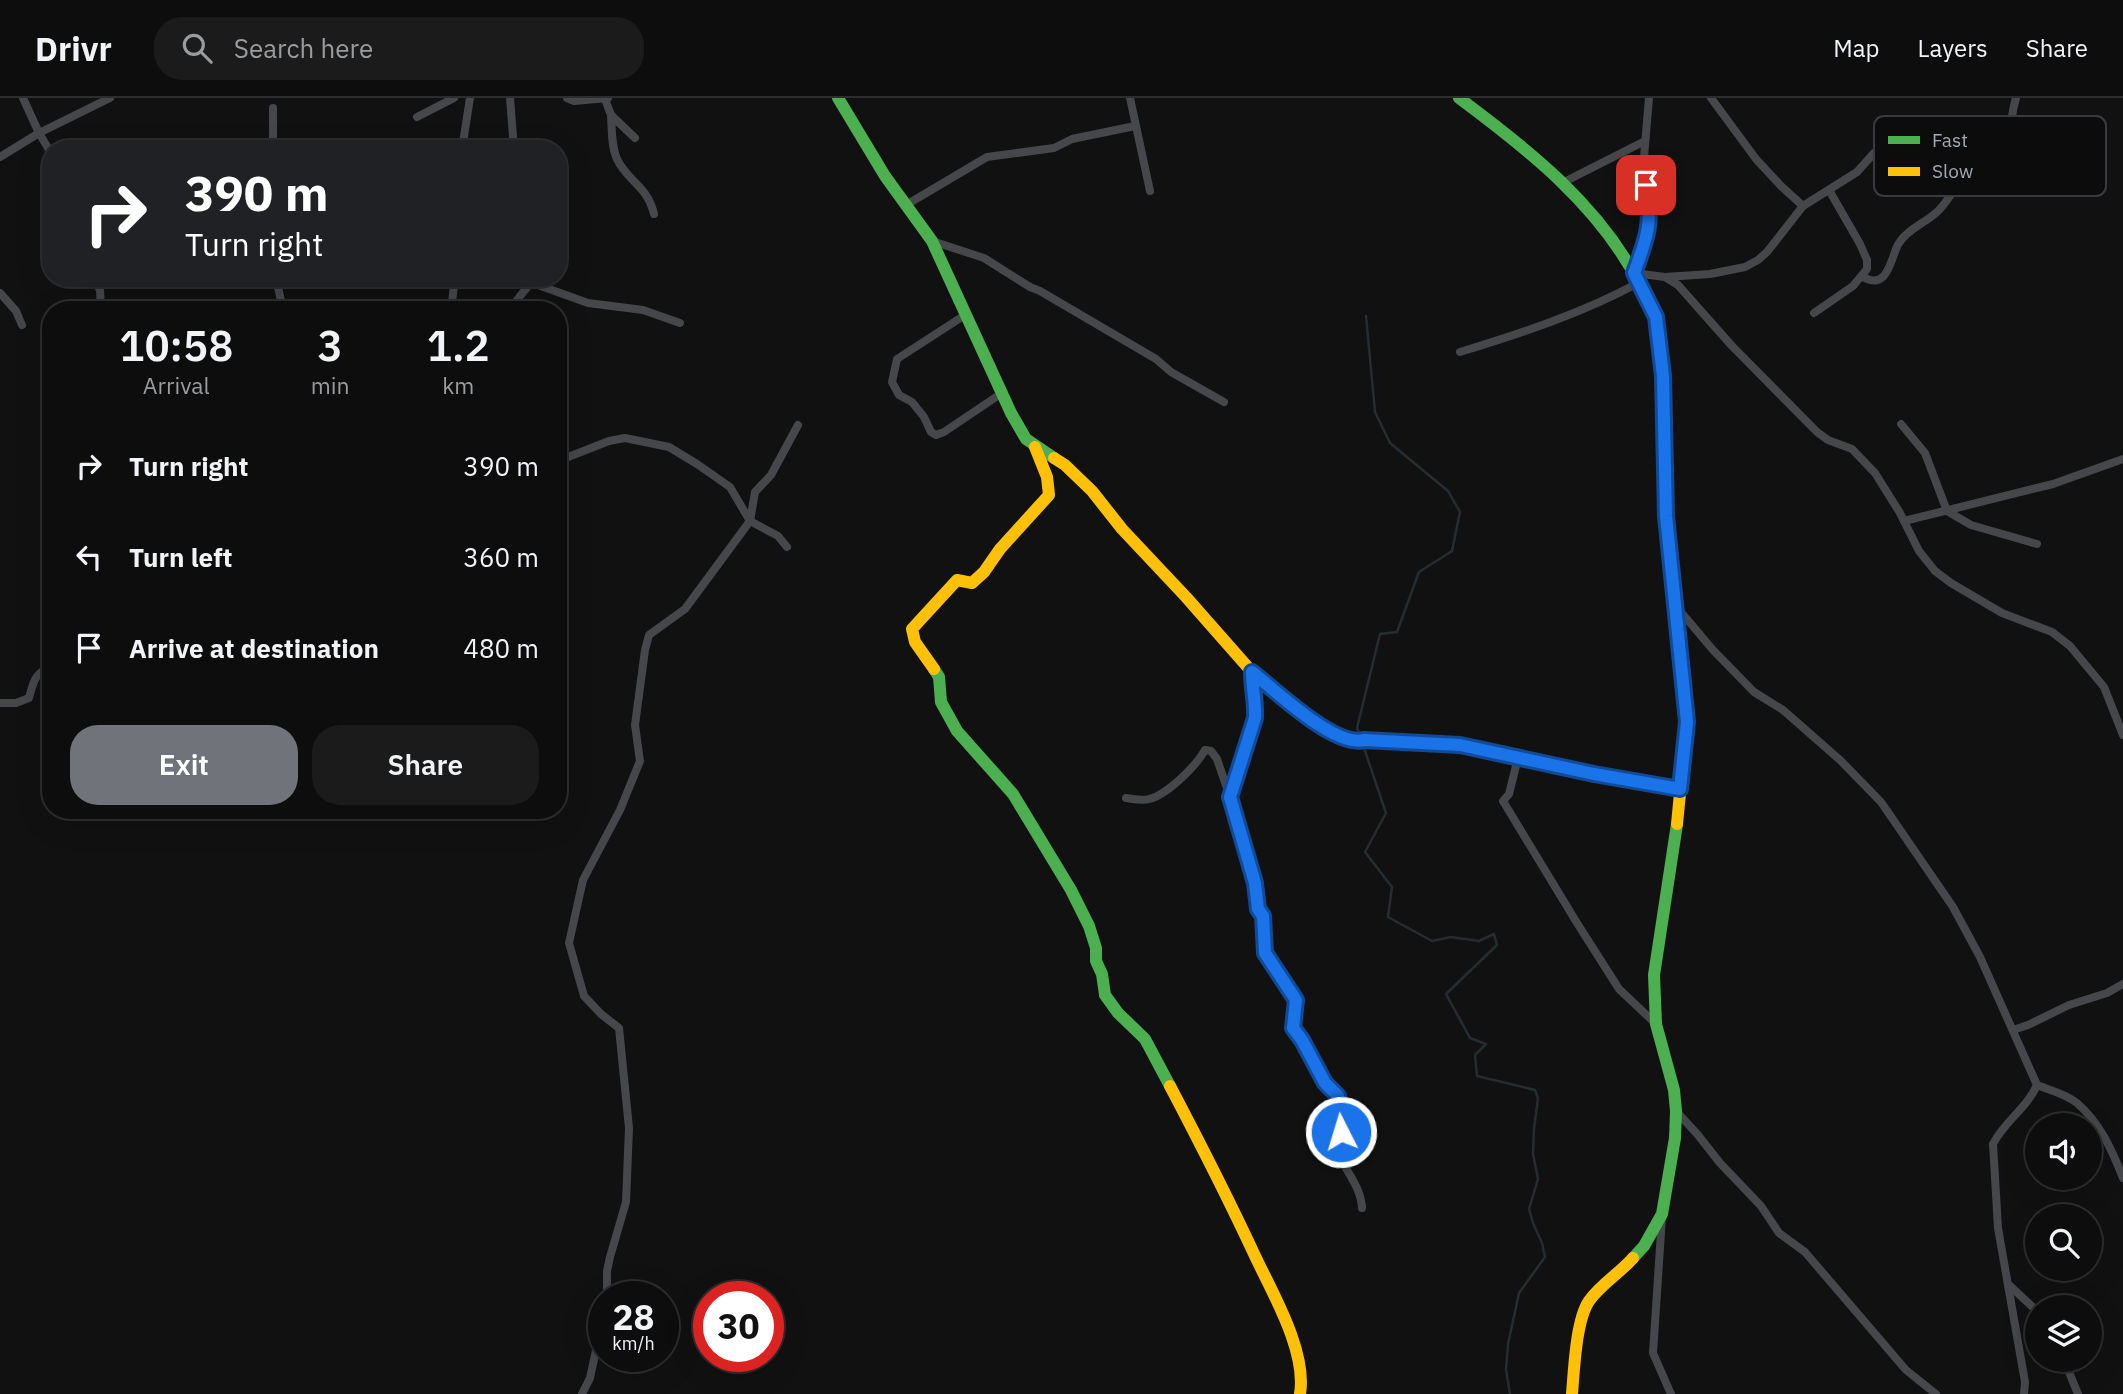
<!DOCTYPE html>
<html lang="en">
<head>
<meta charset="utf-8">
<style>
	body { margin:0; font-family:"IBM Plex Sans",sans-serif; background:#1b1b1c; color:#f1f3f6; height:100vh; display:flex; flex-direction:column; font-size:26px; white-space:nowrap }
	* { box-sizing:border-box; margin:0 }
	p { font-size:23px; color:#9a9c9e }
	.icon { flex:none; width:38px; height:38px; fill:none; stroke:currentColor; stroke-width:2; stroke-linecap:round; stroke-linejoin:round }
	.map { position:relative; flex:1; overflow:hidden }
	.details { position:absolute; left:42px; top:203px; width:525px; height:518px; display:flex; flex-direction:column; background:#0d0d0e; border-radius:28px; box-shadow:0 7px 28px #0002,0 0 0 2px #2d2d2e }
	.details>* { flex:none }
	.top-card { position:absolute; left:42px; top:42px; width:525px; height:147px; border-radius:28px; box-shadow:0 7px 28px #0002,0 0 0 2px #2d2d2e; background:#202124; color:#fff; overflow:hidden }
	.buttons { position:absolute; left:2025px; top:1015px; display:grid; gap:14px }
	.buttons a { display:grid; place-items:center; width:77px; height:77px; border-radius:50%; background:#0d0d0e; box-shadow:0 7px 28px #0002,0 0 0 2px #2d2d2e; font-size:35px }
	.speed { position:absolute; left:588px; top:1183px; display:flex; gap:14px; font-size:35px; font-weight:700; text-align:center }
	.speed>* { display:grid; place-content:center; width:91px; height:91px; border-radius:50%; background:#0d0d0e; box-shadow:0 7px 28px #0002,0 0 0 2px #2d2d2e; line-height:1 }
	.speed small { font-size:18px; font-weight:400 }
	.speed .limit { border:10px solid #d22; background:#fff; color:#111 }
	.pin { position:absolute; display:grid; place-items:center; width:60px; height:60px; color:#fff; margin:-30px; border-radius:14px; box-shadow:0 4px 10px #0006 }
	.me { position:absolute; width:77px; margin:-38px; rotate:355deg; stroke-linejoin:round; filter:drop-shadow(0 0 5px #0008) }
	.turn { display:flex; align-items:center; gap:24px; height:147px; padding:0 28px; font-size:32px }
	.turn .icon { width:91px; height:91px; stroke-width:2.5 }
	.turn b { display:block; font-size:49px; line-height:60px }
	.eta { display:flex; justify-content:space-evenly; align-items:center; height:119px; text-align:center }
	.eta b { font-size:42px; font-weight:600; line-height:49px }
	.button { display:flex; gap:14px; margin-top:auto; padding:14px 28px }
	.button a { flex:1; height:80px; border-radius:28px; background:#70747a; color:#fff; font-size:28px; font-weight:600; line-height:80px; text-align:center }
	.button a+a { background:#1b1b1c; color:#f1f3f6 }
	ul { padding:0; list-style:none }
	li { display:flex; align-items:center; gap:21px; height:91px; padding:0 28px }
	li div { flex:1 }
	li b { display:block; font-size:26px }
	li em { font-style:normal }
	header { display:flex; align-items:center; gap:42px; box-sizing:border-box; height:98px; padding:0 35px; background:#0d0d0e; border-bottom:2px solid #2d2d2e }
	header strong { font-size:33px }
	nav { display:flex; gap:38px; margin-inline-start:auto; font-size:24px }
	.search { width:490px; height:63px; background:#1b1b1c; display:flex; align-items:center; gap:18px; box-sizing:border-box; padding:0 24px; border-radius:28px; color:#9a9c9e; font-size:26px }
	.map>svg:first-child { display:block }
	.lines { fill:none; stroke-linecap:round; stroke-linejoin:round }
	.stream { stroke:#262d31; stroke-width:2.5 }
	.street { stroke:#45474a; stroke-width:8 }
	.fast { stroke:#4caf50; stroke-width:12 }
	.slow { stroke:#ffc107; stroke-width:12 }
	.route-casing { stroke:#114b97; stroke-width:18 }
	.route { stroke:#1a73e8; stroke-width:12 }
	.key { fill:#0c0c0d; stroke:#393b3f; stroke-width:2 }
	.key-label { font-size:19px; fill:#a3a9b2 }
</style>
</head>
<body>
<header>
<strong>Drivr</strong>
<div class="search"><svg class="icon" aria-label="search" viewBox="0 0 24 24"><circle cx="10" cy="10" r="6"/><path d="M15 15l6 6"/></svg>Search here</div>
<nav><a>Map</a><a>Layers</a><a>Share</a></nav>
</header>
<div class="map">
<svg width="2123" height="1296" viewBox="0 0 2123 1296">
	<rect width="100%" height="100%" fill="#111112"/>
	<g class="lines">
		<g class="stream">
			<polyline points="1361,640 1357,630 1380,536 1397,534 1419,474 1452,453 1460,414 1448,393 1390,345 1375,314 1366,218"/>
			<polyline points="1363,647 1386,715 1365,754 1392,789 1388,819 1432,843 1451,839 1479,843 1494,836 1497,847 1446,896 1470,940 1486,946 1475,957 1477,978 1535,992 1538,1000 1534,1031 1533,1056 1538,1081 1529,1111 1533,1125 1542,1145 1545,1159 1519,1195 1508,1246 1506,1272 1510,1296"/>
		</g>
		<g class="street">
			<polyline points="23,0 39,35 48,50 51,60"/>
			<polyline points="510,0 514,51"/>
			<polyline points="567,0 574,3 608,0"/>
			<polyline points="1130,0 1150,93"/>
			<polyline points="1649,0 1643,71 1651,111 1648,138 1634,175 1665,179 1678,187 1732,248 1817,334 1828,342 1852,351 1875,375 1900,415 1919,453 1935,473 1951,485 2002,515 2052,534 2070,548 2104,589 2123,637"/>
			<polyline points="1711,0 1756,61 1781,88 1803,108"/>
			<polyline points="605,1 611,17 635,40"/>
			<polyline points="273,10 273,51"/>
			<path d="M611 17C612 31 611 48 617 61 627 83 647 87 654 116"/>
			<polyline points="417,19 454,0"/>
			<polyline points="462,51 470,0"/>
			<polyline points="0,59 39,35 110,0"/>
			<path d="M2011 70C2009 46 2009 23 2016 0"/>
			<polyline points="1562,85 1645,43"/>
			<polyline points="906,107 987,59 1054,50 1072,41 1135,28"/>
			<polyline points="932,143 984,160 1030,189 1040,193 1156,261 1171,274 1224,304"/>
			<polyline points="1665,179 1710,176 1745,169 1758,162 1767,154 1803,108 1857,74 1874,55"/>
			<path d="M1863 179C1889 194 1891 157 1899 145 1908 131 1925 125 1937 114 1946 106 1952 93 1961 84 1989 57 2017 72 2046 86"/>
			<polyline points="93,180 100,192 101,212"/>
			<polyline points="276,180 283,212"/>
			<polyline points="531,180 538,187 588,205 643,212 680,225"/>
			<polyline points="0,195 16,213 22,227"/>
			<polyline points="451,212 455,180"/>
			<polyline points="513,212 517,202 532,183"/>
			<polyline points="1814,215 1853,188 1867,171 1867,162 1860,146 1829,92"/>
			<polyline points="965,217 897,261 892,284 899,297 912,304 924,319 931,334 936,337 944,334 1002,295"/>
			<path d="M1460 254C1522 235 1583 215 1640 184"/>
			<polyline points="1901,326 1925,355 1947,413 1971,427 2037,446"/>
			<polyline points="558,363 609,343 625,340 669,349 697,366 730,389 750,423 778,438 787,449"/>
			<polyline points="1904,423 2053,386 2123,361"/>
			<path d="M1675 507 1713 552 1754 594 1783 612 1840 662 1881 704 1953 809 1980 859 2037 987C2050 992 2066 996 2077 1005 2100 1025 2112 1052 2123 1080"/>
			<path d="M1252 574C1252 590 1256 605 1255 620L1230 699 1256 785 1258 811 1263 818 1265 855 1295 902 1292 930 1302 942 1325 985 1338 998 1339 1004 1334 1013C1350 1028 1337 1034 1336 1051 1344 1071 1361 1088 1362 1110"/>
			<path d="M0 605H16L29 600C34 582 34 577 51 568"/>
			<polyline points="1518,660 1509,696 1503,703 1577,825 1619,891 1656,926"/>
			<path d="M1126 700C1134 701 1142 703 1149 701 1167 697 1196 668 1205 652L1211 653 1217 661 1230 699"/>
			<polyline points="2013,932 2028,927 2069,907 2107,895 2123,886"/>
			<polyline points="1676,1013 1698,1037 1720,1065 1761,1108 1779,1135 1805,1154 1906,1272 1936,1296"/>
			<polyline points="1662,1119 1653,1255 1671,1296"/>
			<polyline points="2008,1186 2037,1213"/>
			<polyline points="607,1199 607,1173 610,1159 626,1104 629,1030 619,930 601,916 584,898 569,845 583,782 620,712 640,663 635,627 645,552 649,537 685,511 750,423 755,394 771,377 798,327"/>
			<polyline points="2064,1262 2078,1296"/>
			<polyline points="582,1296 590,1280 604,1215"/>
			<path d="M2024 1296 2025 1284 1998 1130 1993 1046C2004 1024 2027 1010 2037 987"/>
		</g>
		<g class="fast">
			<polyline points="838,0 885,78 932,143 1011,315 1026,341 1054,360"/>
			<path d="M1459 0C1529 52 1600 108 1640 187 1645 198 1654 209 1656 221 1660 238 1660 257 1663 274"/>
			<polyline points="934,571 939,579 941,604 957,633 1013,696 1071,792 1089,828 1096,850 1096,863 1102,876 1105,897 1118,915 1145,941 1170,988"/>
			<polyline points="1335,637 1355,645 1364,642 1460,647 1594,676 1680,691"/>
			<polyline points="1633,1160 1644,1148 1662,1116 1675,1040 1676,1013 1674,992 1656,926 1654,877 1677,726"/>
		</g>
		<g class="slow">
			<polyline points="1663,274 1666,418 1687,624 1677,726"/>
			<polyline points="1054,360 1065,367 1092,393 1122,431 1186,499 1252,574 1320,628 1335,637"/>
			<polyline points="934,571 915,544 912,531 957,482 972,485 984,474 1000,451 1049,397 1047,379 1035,349"/>
			<path d="M1170 988C1200 1045 1229 1102 1256 1160 1274 1198 1307 1254 1300 1296"/>
			<path d="M1572 1296C1574 1272 1576 1222 1589 1203 1600 1187 1620 1175 1633 1160"/>
		</g>
	</g>
	<g class="lines">
		<defs>
			<path id="route" d="M1341 1034C1344 1023 1340 1020 1334 1013L1339 1004 1338 998 1325 985 1302 942 1293 930 1296 902 1265 855 1263 818 1258 811 1255 785 1230 699 1255 620C1256 605 1252 590 1252 574 1276 593 1335 650 1364 642L1460 647 1594 676 1680 691 1687 624 1666 418 1663 278 1656 219 1634 175C1647 140 1653 125 1646 87"/>
		</defs>
		<use href="#route" class="route-casing"/>
		<use href="#route" class="route"/>
	</g>
	<rect x="1874" y="18" width="232" height="80" rx="10" class="key"/>
	<rect x="1888" y="38" width="32" height="8" fill="#4caf50"/>
	<rect x="1888" y="69" width="32" height="9" fill="#ffc107"/>
	<g class="key-label">
		<text x="1932" y="49">Fast</text>
		<text x="1932" y="80">Slow</text>
	</g>
</svg>
<div class="buttons">
<a><svg class="icon" aria-label="sound" viewBox="0 0 24 24"><path d="M4 9h4l5-4v14l-5-4H4zM17 9q2 3 0 6"/></svg></a>
<a><svg class="icon" aria-label="search" viewBox="0 0 24 24"><circle cx="10" cy="10" r="6"/><path d="M15 15l6 6"/></svg></a>
<a><svg class="icon" aria-label="layers" viewBox="0 0 24 24"><path d="M12 4l9 5-9 5-9-5zM3 14l9 5 9-5"/></svg></a>
</div>
<div class="speed"><div>28<small>km/h</small></div><div class="limit">30</div></div>
<div class="pin" style="left:1646px;top:87px;background:#d93025"><svg class="icon" aria-label="arrive" viewBox="0 0 24 24"><path d="M6 21V4h12l-3 4 3 4H6"/></svg></div>
<svg class="me" style="left:1341px;top:1034px" viewBox="-20 -20 40 40"><circle r="17" fill="#1a73e8" stroke="#fff" stroke-width="3"/><path d="M0-11L8 9 0 5-8 9z" fill="#fff"/></svg>
<div class="top-card">
<div class="turn"><svg class="icon" aria-label="right" viewBox="0 0 24 24"><path d="M7 20v-9h11M14 6l5 5-5 5"/></svg><div><b>390 m</b>Turn right</div></div>
</div>
<section class="details">
<div class="eta">
<div><b>10:58</b><p>Arrival</p></div>
<div><b>3</b><p>min</p></div>
<div><b>1.2</b><p>km</p></div>
</div>
<ul>
<li><svg class="icon" aria-label="right" viewBox="0 0 24 24"><path d="M7 20v-9h11M14 6l5 5-5 5"/></svg><div><b>Turn right</b></div><em>390 m</em></li>
<li><svg class="icon" aria-label="left" viewBox="0 0 24 24"><path d="M17 20v-9H6M10 6l-5 5 5 5"/></svg><div><b>Turn left</b></div><em>360 m</em></li>
<li><svg class="icon" aria-label="arrive" viewBox="0 0 24 24"><path d="M6 21V4h12l-3 4 3 4H6"/></svg><div><b>Arrive at destination</b></div><em>480 m</em></li>
</ul>
<div class="button"><a>Exit</a><a>Share</a></div>
</section>
</div>
</body>
</html>
